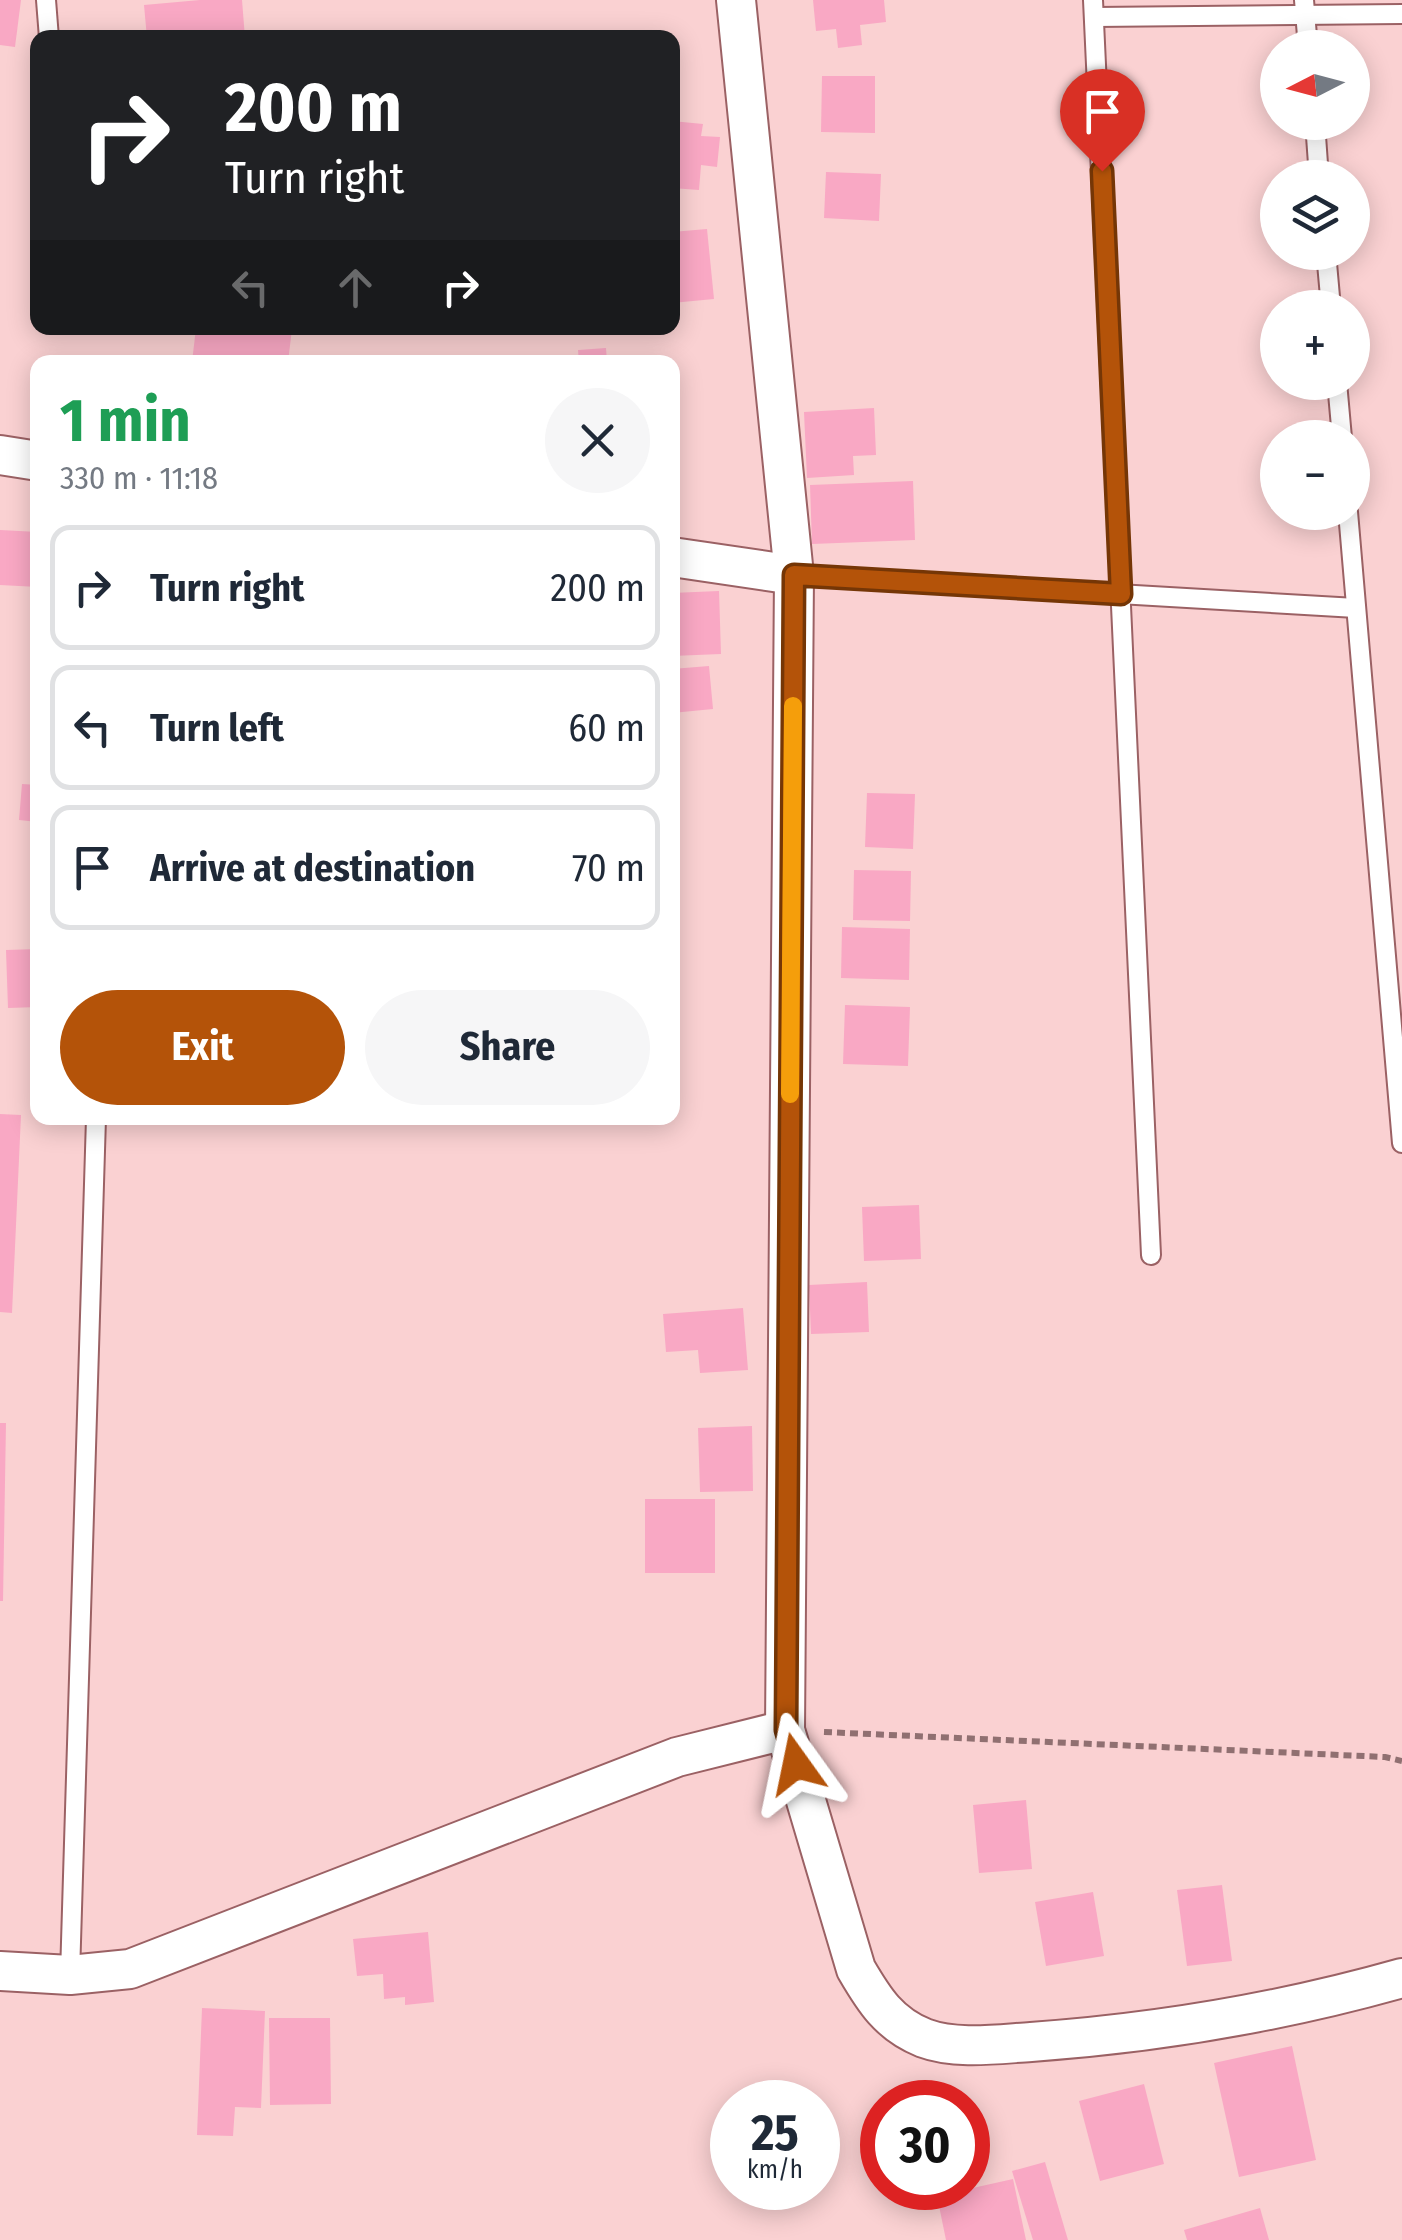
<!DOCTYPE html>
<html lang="en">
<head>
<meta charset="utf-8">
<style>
	body { margin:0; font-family:"Fira Sans Condensed",sans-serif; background:#f6f6f7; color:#1f2937; height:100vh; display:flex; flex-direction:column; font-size:38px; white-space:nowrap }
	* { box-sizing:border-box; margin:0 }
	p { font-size:32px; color:#747a83 }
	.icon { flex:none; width:55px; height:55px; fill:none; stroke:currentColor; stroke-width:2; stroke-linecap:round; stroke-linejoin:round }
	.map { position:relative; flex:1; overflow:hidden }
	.details { position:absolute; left:30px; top:355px; width:650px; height:770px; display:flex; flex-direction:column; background:#fff; border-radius:20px; box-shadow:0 5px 25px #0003 }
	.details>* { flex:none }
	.banner { position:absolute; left:30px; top:30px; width:650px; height:305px; border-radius:20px; box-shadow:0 5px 25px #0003; background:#202124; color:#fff; overflow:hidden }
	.needle { width:65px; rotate:264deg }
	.fabs { position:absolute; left:1260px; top:30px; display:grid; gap:20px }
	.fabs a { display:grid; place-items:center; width:110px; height:110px; border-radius:50%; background:#fff; box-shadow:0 5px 25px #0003; font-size:50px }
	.speed { position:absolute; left:710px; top:2080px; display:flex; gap:20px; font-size:50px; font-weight:700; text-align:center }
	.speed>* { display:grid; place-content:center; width:130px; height:130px; border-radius:50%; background:#fff; box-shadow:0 5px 25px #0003; line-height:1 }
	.speed small { font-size:25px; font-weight:400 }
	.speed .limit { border:15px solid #d22; background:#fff; color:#111 }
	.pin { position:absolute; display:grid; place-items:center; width:85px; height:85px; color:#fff; margin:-102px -42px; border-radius:50% 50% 50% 0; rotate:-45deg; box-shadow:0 0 10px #0007 }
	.pin .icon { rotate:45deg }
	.me { position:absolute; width:110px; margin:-55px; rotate:348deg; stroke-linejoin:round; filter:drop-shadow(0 0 8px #0008) }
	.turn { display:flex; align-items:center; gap:35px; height:210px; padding:0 30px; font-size:45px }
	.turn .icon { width:130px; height:130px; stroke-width:2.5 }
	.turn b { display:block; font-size:70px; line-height:85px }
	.lanes { display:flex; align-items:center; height:95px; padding:0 30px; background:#0003; justify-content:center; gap:50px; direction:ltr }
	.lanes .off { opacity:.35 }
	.round { display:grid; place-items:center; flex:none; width:105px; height:105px; border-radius:52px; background:#f6f6f7 }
	.headline { display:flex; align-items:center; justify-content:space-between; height:170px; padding:0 30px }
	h1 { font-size:60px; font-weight:700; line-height:75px; color:#1e9e55 }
	.cta { display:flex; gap:20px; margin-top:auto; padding:20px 30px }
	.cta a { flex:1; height:115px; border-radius:60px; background:#b45309; color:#fff; font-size:40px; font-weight:700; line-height:115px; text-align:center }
	.cta a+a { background:#f6f6f7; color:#1f2937 }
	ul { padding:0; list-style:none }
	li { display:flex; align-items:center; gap:30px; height:125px; margin:0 20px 15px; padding:0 10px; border:5px solid #e0e1e3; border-radius:20px }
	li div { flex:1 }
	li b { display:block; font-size:38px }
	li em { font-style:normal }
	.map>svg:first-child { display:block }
	.building { fill:#f9a8c4 }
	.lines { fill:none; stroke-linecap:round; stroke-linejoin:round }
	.service-casing { stroke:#9b6164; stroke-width:22 }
	.minor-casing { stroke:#9b6164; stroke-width:42 }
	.path { stroke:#907071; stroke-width:6; stroke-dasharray:8 5; stroke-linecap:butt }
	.service { stroke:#fff; stroke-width:18 }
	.minor { stroke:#fff; stroke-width:38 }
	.route-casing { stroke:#753606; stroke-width:25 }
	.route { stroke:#b45309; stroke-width:18 }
	.slow { stroke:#f59e0b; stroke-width:18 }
</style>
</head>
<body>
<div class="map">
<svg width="1402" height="2240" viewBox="0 0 1402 2240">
	<rect width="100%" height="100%" fill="#fad1d2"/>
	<g class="building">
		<polygon points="0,0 21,0 15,47 0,45"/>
		<polygon points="200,0 242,0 245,38 147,38 144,5"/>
		<polygon points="813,0 884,0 886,22 860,25 862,45 838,48 836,29 816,31"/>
		<polygon points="822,76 875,76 875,133 821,132"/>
		<polygon points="672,121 703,124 701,136 720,137 717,167 701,165 699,190 672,188"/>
		<polygon points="826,172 881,174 879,221 824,218"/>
		<polygon points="707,229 714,299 672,303 672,232"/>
		<polygon points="196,328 292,329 288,362 192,362"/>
		<polygon points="606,348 607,362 579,362 578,350"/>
		<polygon points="874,408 876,455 853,456 854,475 807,478 804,412"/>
		<polygon points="913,481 915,540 812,544 810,485"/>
		<polygon points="0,530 38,532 38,587 0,585"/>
		<polygon points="719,591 721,654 672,656 672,593"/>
		<polygon points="709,666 713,709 672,713 672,669"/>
		<polygon points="22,784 38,785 38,822 19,820"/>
		<polygon points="867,793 915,794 913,849 865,847"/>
		<polygon points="854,870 911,871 910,921 853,920"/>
		<polygon points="842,927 910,929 909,980 841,978"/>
		<polygon points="38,949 38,1007 8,1008 6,950"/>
		<polygon points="845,1005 910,1007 908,1066 843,1064"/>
		<polygon points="0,1114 21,1115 12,1313 0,1312"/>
		<polygon points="919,1205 921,1259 864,1261 862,1207"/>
		<polygon points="867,1282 869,1332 811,1334 809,1285"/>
		<polygon points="743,1308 748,1370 700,1373 698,1350 666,1352 663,1314"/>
		<polygon points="0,1423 6,1423 3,1601 0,1601"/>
		<polygon points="752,1426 753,1491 700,1492 698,1428"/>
		<rect x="645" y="1499" width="70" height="74"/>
		<polygon points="1026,1800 1032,1869 979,1873 973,1805"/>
		<polygon points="1222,1885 1232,1961 1187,1966 1177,1890"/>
		<polygon points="1093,1892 1104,1956 1046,1966 1035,1902"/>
		<polygon points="428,1932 434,2002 405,2005 405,1997 384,1999 383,1974 357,1976 353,1939"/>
		<polygon points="202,2008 265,2011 261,2108 235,2107 233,2136 197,2135"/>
		<polygon points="269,2018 330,2018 331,2104 270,2105"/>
		<polygon points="1292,2046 1316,2160 1239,2177 1214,2063"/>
		<polygon points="1144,2084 1164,2164 1100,2181 1079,2101"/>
		<polygon points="1045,2162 1068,2240 1033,2240 1012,2171"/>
		<polygon points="1013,2179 1026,2240 946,2240 937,2196"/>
		<polygon points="1260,2208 1269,2240 1187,2240 1184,2230"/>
	</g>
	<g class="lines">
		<defs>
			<g id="service">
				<polyline points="46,0 49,38"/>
				<polyline points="1093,0 1151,1255"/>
				<polyline points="1304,0 1308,48"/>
				<polyline points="1095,17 1402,14"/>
				<polyline points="1315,122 1319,178"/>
				<polyline points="1326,252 1331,308"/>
				<polyline points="1337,382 1342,438"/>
				<polyline points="1348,512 1402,1143"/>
				<polyline points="794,575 1356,608"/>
				<polyline points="70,1975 96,1118"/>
			</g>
			<g id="minor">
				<path d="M736 0 794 575 785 1730 856 1969C874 2000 889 2024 924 2038 956 2050 998 2044 1031 2042 1155 2033 1282 2012 1402 1978"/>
				<polyline points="0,455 38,461"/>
				<polyline points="672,557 794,575"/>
				<polyline points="0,1971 70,1975 130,1969 677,1757 785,1730"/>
			</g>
		</defs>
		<use href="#service" class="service-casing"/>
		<use href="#minor" class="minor-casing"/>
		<polyline class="path" points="824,1732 1385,1757 1402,1761"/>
		<use href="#service" class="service"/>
		<use href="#minor" class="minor"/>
	</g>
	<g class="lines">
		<defs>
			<polyline id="route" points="796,1764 786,1730 794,575 1121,594 1102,171"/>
		</defs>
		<use href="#route" class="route-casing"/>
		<use href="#route" class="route"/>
		<polyline class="slow" points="790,1094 793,706"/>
	</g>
</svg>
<div class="fabs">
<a><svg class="needle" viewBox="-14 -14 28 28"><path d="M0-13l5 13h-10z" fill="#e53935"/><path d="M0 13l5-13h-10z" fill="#747a83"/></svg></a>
<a><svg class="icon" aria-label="layers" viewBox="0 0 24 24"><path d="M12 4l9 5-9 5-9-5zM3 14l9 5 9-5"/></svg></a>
<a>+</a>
<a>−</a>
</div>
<div class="speed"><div>25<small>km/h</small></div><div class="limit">30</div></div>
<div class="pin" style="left:1102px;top:171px;background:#d93025"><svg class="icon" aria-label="arrive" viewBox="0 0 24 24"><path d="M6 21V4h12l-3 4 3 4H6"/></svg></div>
<svg class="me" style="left:796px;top:1764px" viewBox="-20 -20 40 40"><path d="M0-17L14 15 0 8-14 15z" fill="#b45309" stroke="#fff" stroke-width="4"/></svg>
<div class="banner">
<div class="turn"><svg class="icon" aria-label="right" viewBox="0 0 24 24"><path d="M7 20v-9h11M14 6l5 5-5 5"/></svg><div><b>200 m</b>Turn right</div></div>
<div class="lanes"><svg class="icon off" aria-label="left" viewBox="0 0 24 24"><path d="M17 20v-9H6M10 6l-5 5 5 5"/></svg><svg class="icon off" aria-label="ahead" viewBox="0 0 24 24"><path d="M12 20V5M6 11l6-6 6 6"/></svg><svg class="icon" aria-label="right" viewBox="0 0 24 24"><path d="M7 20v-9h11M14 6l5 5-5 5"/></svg></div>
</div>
<section class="details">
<div class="headline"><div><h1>1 min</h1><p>330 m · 11:18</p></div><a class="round"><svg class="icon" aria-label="close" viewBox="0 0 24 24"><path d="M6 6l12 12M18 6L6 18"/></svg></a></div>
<ul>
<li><svg class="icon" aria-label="right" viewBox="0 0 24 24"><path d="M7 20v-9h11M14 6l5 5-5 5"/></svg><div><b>Turn right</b></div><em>200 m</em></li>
<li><svg class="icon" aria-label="left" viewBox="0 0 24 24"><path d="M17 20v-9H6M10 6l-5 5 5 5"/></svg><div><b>Turn left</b></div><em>60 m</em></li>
<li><svg class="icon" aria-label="arrive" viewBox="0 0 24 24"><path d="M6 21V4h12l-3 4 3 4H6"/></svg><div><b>Arrive at destination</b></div><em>70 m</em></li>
</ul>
<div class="cta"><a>Exit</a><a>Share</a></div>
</section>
</div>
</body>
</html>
